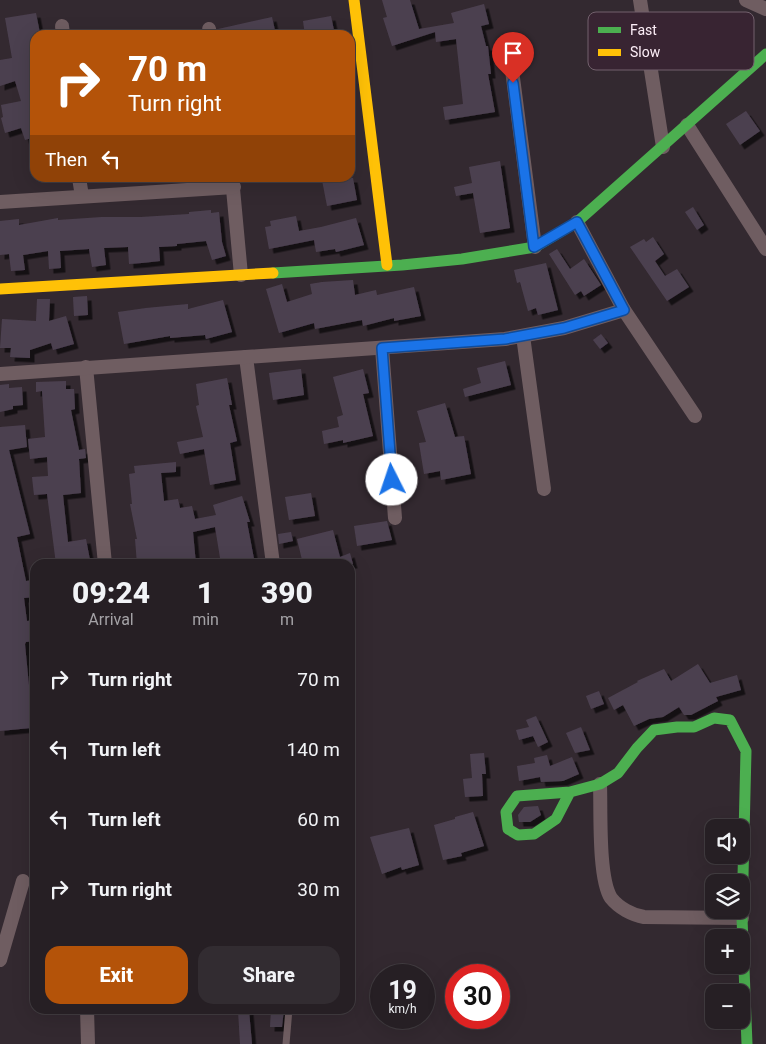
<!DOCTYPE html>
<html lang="en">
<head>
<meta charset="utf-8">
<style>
	body { margin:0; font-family:Roboto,sans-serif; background:#322c31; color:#f1f3f6; height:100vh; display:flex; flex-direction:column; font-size:19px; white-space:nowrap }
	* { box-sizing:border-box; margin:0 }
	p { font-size:16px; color:#a4a2a6 }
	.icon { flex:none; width:28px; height:28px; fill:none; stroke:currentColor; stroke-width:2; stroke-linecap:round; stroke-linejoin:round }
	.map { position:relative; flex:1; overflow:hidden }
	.panel { position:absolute; left:30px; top:559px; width:325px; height:455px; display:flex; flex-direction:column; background:#261f24; border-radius:15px; box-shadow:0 5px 20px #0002,0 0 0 1px #423d41 }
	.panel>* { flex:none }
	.banner { position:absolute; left:30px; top:30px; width:325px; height:152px; border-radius:15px; box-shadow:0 5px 20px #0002,0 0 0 1px #423d41; background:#b45309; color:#fff; overflow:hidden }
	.controls { position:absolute; left:705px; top:819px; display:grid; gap:10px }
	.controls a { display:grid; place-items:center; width:45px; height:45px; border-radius:10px; background:#261f24; box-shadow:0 5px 20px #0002,0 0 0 1px #423d41; font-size:25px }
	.speed { position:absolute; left:370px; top:964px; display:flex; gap:10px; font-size:25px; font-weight:700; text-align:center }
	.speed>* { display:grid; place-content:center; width:65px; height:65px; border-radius:50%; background:#261f24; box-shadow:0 5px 20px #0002,0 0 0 1px #423d41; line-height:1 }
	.speed small { font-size:12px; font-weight:400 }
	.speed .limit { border:8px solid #d22; background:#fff; color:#111 }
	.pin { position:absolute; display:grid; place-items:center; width:42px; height:42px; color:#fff; margin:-51px -21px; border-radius:50% 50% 50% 0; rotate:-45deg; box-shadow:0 0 5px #0007 }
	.pin .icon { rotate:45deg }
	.me { position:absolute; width:55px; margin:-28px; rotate:356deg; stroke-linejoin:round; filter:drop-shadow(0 0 4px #0008) }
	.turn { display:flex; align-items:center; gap:18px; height:105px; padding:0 15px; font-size:22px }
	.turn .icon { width:65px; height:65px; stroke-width:2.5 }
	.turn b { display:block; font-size:35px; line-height:42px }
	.then { display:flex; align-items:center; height:48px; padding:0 15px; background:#0003; gap:10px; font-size:19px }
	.eta { display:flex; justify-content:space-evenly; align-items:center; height:85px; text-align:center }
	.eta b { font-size:30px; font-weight:800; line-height:35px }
	.primary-button { display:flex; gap:10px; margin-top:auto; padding:10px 15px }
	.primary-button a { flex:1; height:58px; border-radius:15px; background:#b45309; color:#fff; font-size:20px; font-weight:800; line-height:58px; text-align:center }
	.primary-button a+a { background:#322c31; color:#f1f3f6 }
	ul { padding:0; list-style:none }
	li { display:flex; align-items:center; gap:15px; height:70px; padding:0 15px }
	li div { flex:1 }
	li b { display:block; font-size:19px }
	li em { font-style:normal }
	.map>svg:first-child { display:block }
	.building { fill:#4c4050; filter:url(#shadow) }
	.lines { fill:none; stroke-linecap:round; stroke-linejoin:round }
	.lane { stroke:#6f5d61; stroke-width:7 }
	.street { stroke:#6f5d61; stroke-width:14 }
	.fast { stroke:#4caf50; stroke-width:11 }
	.slow { stroke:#ffc107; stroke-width:11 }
	.route-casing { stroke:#114b97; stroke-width:12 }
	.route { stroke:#1a73e8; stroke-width:9 }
	.key { fill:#382432; stroke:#73616d; stroke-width:1 }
	.key-label { font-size:14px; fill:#fceef7 }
</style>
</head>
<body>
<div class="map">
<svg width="766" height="1044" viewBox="0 0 766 1044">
	<defs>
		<filter id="shadow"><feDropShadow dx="4.5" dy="4.5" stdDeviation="0" flood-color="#0009"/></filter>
	</defs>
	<rect width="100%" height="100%" fill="#332930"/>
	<g class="building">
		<polygon points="382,0 410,0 419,29 454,23 451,13 484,4 489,24 481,26 486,46 488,46 491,74 488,74 495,112 445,120 443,107 463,104 456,39 436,42 435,32 392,46 383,18 387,17"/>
		<polygon points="36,13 40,33 35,34 35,137 25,140 21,128 5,133 1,118 3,117 1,105 21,101 15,81 0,86 0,60 12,58 5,18"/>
		<polygon points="331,16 335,35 305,35 303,21"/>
		<polygon points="272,17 276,35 219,35 218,29"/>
		<polygon points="746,111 760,131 740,145 726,124"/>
		<polygon points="500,161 510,228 480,233 473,193 456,196 454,187 472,183 469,167"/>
		<polygon points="333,178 353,178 357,200 327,206 322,180"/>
		<polygon points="693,207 704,225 697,230 685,212"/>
		<polygon points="211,210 211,213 219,212 222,242 226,256 212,260 206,241 177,244 177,246 159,247 160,261 142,263 129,264 128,247 104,248 106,265 92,267 89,249 60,251 61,268 49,269 48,251 23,255 25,270 11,271 9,254 0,255 0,221 19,219 19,225 58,218 58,220 102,217 141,217 189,214 189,212"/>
		<polygon points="296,216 299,231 321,227 356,218 364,245 336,252 335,249 316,252 314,240 269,249 265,227 271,226 270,221"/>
		<polygon points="653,237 664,254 655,261 665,276 677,269 689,287 667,301 630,247 644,239 646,242"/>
		<polygon points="557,249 570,269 584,259 601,285 584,296 581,291 575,295 549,254"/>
		<polygon points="546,263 558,310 538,315 536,308 528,311 520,282 517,283 514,270"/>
		<polygon points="353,280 355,295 376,290 377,295 414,287 421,316 394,321 394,318 363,326 362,320 315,329 314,323 279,333 266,289 282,284 287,302 312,294 310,284 322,282"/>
		<polygon points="87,296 88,315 74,316 73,297"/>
		<polygon points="37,299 50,299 49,321 66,316 74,344 53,350 51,343 30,350 30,358 10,357 11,348 0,348 2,319 36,321"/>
		<polygon points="223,300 232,332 206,339 205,335 170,338 170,336 124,344 118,312 146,308 188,304 188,309"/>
		<polygon points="601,334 608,343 600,349 593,340"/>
		<polygon points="505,361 511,385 465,397 463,389 481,383 477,368"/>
		<polygon points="301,369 304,395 273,400 269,373"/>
		<polygon points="363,369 369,393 363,394 373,436 343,443 343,440 324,444 322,431 339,427 337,417 343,415 333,377"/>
		<polygon points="227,378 232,405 229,405 237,441 230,443 236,480 210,485 204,449 180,454 177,442 203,437 196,406 199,405 196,384"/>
		<polygon points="66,381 66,389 74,389 75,409 71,410 79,450 85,449 86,458 79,459 81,493 63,495 68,542 86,539 90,560 82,562 82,564 56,564 47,494 34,495 32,477 48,476 47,457 30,459 28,439 45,437 42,391 36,392 36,382"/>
		<polygon points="9,384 9,388 22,387 23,405 13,406 13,409 0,412 0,385"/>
		<polygon points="445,403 455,437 464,436 471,474 441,480 440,471 424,474 419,443 426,442 417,411"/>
		<polygon points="25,425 27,447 9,450 30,534 17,537 26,581 33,580 35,592 35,597 24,598 27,621 35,620 35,641 26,642 25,644 30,696 35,695 35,716 30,716 31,728 0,731 0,427"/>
		<polygon points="176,462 176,472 161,473 164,501 178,499 180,508 192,506 195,519 216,515 213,505 242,496 250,522 247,522 255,564 221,564 215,527 193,532 196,564 137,564 135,539 137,539 130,504 132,504 129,474 135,473 134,466"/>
		<polygon points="311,493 315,516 289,520 285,497"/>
		<polygon points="387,521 392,540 357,546 354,526"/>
		<polygon points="333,530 340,557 350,553 353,564 303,564 297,539"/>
		<polygon points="291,532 293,541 279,544 278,534"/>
		<polygon points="698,664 710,683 737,675 741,690 716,697 718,701 691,715 684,715 679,707 663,717 649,719 634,726 623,705 614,710 608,698 638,682 637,681 664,669 671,681"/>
		<polygon points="599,691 604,704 591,709 586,696"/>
		<polygon points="536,716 548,742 538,747 533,736 519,740 516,730 529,727 526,720"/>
		<polygon points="581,727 590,750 575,753 566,733"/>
		<polygon points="484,753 486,774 482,774 483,796 465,797 463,779 472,778 470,754"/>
		<polygon points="547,755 550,766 572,757 579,774 563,781 541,782 540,777 519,781 517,766 535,763 534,758"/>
		<polygon points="538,806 541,815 530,822 519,822 518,815 524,807"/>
		<polygon points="473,812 484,846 461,853 462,856 443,860 434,825 455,819 455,817"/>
		<polygon points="409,828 419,865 402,870 401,867 382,874 370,837"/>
		<polygon points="271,1009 284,1009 282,1027 270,1027"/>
		<polygon points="249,1010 252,1044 240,1044 238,1011"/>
	</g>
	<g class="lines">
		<polyline class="lane" points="286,1044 289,1009"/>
		<g class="street">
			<polyline points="640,0 663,147"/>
			<polyline points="746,0 766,9"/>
			<polyline points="62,26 63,35"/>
			<polyline points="209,29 210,35"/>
			<polyline points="509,47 535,247"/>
			<polyline points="687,125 766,249"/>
			<polyline points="79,178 82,196"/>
			<polyline points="232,178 241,275"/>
			<polyline points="0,202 234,187"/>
			<polyline points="577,222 624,310 695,416"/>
			<polyline points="523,336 544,489"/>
			<polyline points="382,348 395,518"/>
			<polyline points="246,357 273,564"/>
			<polyline points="86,367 105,564"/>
			<polyline points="0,374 505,339 564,328 624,310"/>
			<path d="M600 784C601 810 598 878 611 898 619 908 632 915 644 917L742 918"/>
			<polyline points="0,960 23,881"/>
			<polyline points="87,1009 88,1044"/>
		</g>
		<g class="fast">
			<polyline points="273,273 402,265 462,259 535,247 577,222 766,54"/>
			<polyline points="570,792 556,819 534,834 518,835 508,829 506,812 517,796 570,792 600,784 618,773 637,748 654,730 677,727 694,727 714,718 730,720 746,751 742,918 747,1044"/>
		</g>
		<g class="slow">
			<polyline points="354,0 387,265"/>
			<polyline points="0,289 273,273"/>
		</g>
	</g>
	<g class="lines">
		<defs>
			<polyline id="route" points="392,480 382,348 505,339 564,328 624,310 577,222 534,247 513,83"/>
		</defs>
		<use href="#route" class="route-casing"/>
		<use href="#route" class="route"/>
	</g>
	<rect x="588" y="12" width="166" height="58" rx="8" class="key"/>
	<rect x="598" y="27" width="23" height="6" fill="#4caf50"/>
	<rect x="598" y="49" width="23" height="7" fill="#ffc107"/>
	<g class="key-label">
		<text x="630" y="35">Fast</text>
		<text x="630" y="57">Slow</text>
	</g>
</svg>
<div class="controls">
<a><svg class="icon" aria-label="sound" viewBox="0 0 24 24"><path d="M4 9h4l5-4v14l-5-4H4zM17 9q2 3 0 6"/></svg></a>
<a><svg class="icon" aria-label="layers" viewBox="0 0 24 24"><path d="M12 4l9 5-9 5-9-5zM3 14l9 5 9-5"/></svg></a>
<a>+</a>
<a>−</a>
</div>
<div class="speed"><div>19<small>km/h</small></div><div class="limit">30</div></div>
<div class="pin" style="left:513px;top:83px;background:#d93025"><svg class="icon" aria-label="arrive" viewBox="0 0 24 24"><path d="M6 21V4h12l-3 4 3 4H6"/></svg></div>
<svg class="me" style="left:392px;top:480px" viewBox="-20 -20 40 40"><circle r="19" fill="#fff"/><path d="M0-13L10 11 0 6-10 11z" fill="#1a73e8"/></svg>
<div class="banner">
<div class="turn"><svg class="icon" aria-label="right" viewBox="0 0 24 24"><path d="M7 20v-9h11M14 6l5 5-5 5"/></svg><div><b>70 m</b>Turn right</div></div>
<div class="then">Then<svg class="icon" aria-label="left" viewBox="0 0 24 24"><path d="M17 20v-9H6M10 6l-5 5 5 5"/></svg></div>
</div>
<section class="panel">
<div class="eta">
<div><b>09:24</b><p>Arrival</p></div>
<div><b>1</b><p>min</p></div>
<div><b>390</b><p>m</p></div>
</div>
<ul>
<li><svg class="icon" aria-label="right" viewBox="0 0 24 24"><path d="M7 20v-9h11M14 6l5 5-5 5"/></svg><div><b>Turn right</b></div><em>70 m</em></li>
<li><svg class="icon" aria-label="left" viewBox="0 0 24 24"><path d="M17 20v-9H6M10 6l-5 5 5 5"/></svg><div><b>Turn left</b></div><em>140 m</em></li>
<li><svg class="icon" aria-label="left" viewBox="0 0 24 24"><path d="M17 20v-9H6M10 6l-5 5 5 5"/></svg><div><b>Turn left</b></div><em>60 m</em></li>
<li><svg class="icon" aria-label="right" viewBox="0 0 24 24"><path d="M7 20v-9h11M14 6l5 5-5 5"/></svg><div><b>Turn right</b></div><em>30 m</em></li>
</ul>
<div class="primary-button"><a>Exit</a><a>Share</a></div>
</section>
</div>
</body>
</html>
